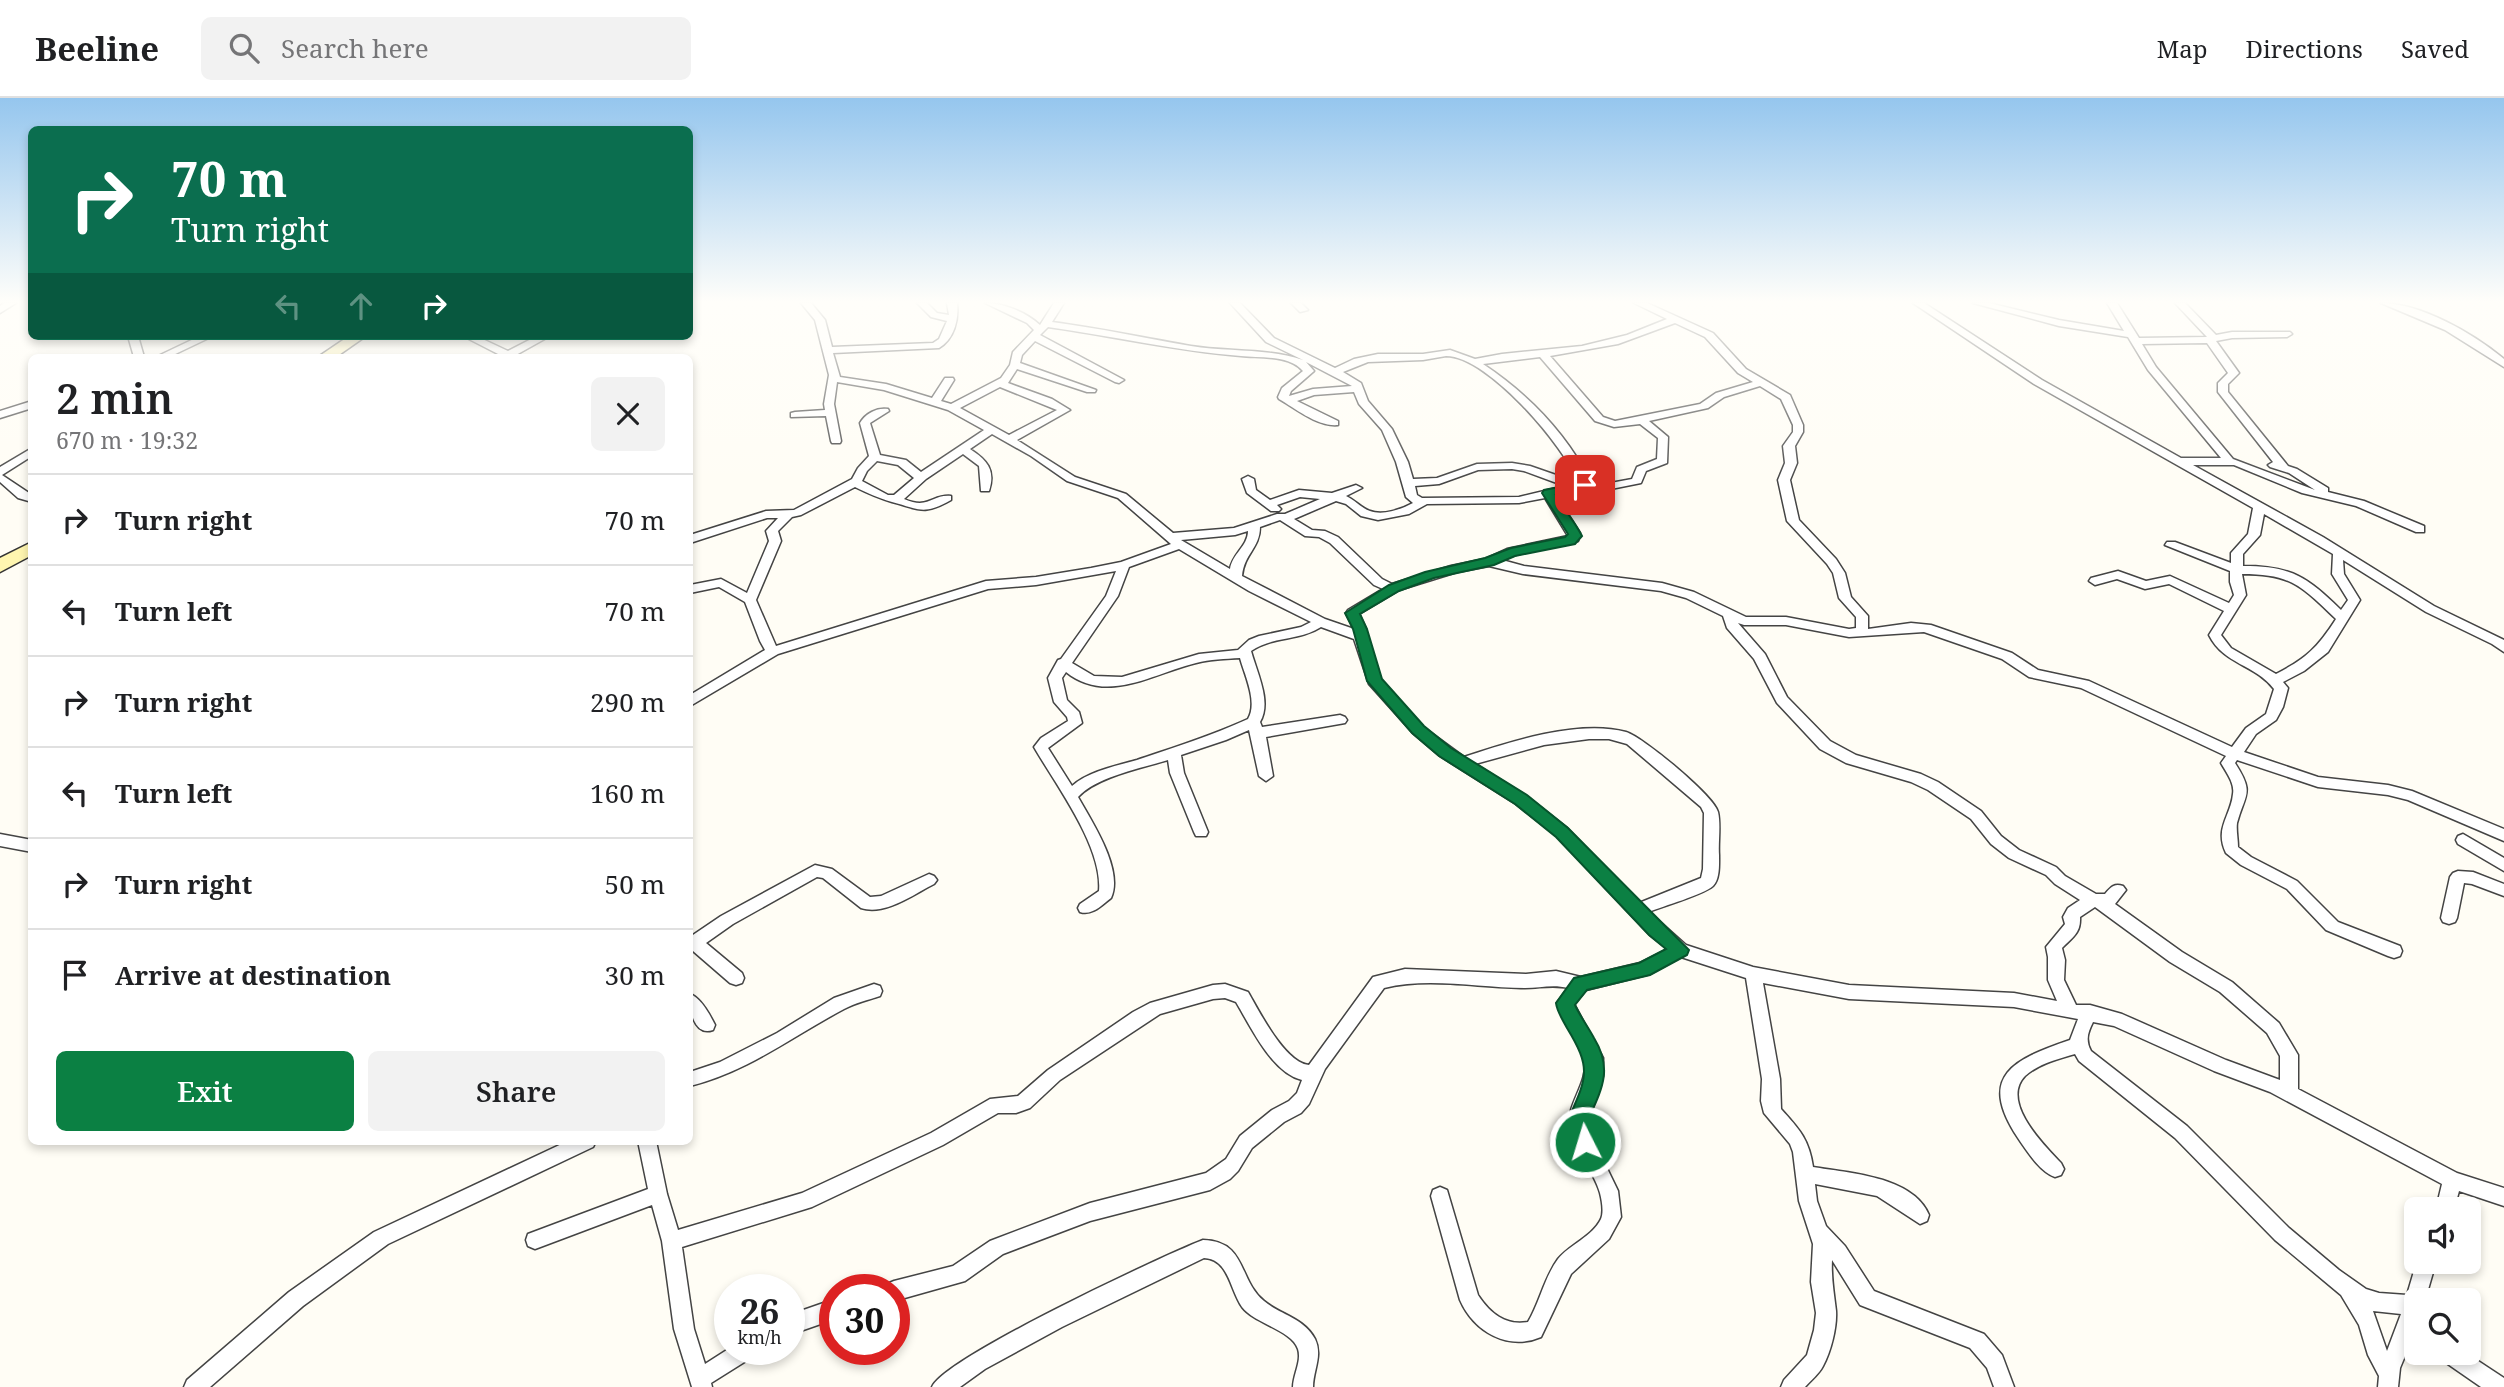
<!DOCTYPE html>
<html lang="en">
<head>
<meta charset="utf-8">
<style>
	body { margin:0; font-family:"Noto Serif",serif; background:#f2f2f2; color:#202124; height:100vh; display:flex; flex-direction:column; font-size:26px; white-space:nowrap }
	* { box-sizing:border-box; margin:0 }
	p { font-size:23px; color:#757577 }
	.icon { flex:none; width:38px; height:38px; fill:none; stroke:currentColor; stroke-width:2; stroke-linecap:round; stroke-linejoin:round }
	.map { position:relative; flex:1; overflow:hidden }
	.details { position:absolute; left:28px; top:256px; width:665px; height:791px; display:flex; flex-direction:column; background:#fff; border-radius:10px; box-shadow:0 4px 10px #0003 }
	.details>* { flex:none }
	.hud { position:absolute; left:28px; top:28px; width:665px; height:214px; border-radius:10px; box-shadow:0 4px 10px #0003; background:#0b6e4f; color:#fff; overflow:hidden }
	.buttons { position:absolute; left:2404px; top:1099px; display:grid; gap:14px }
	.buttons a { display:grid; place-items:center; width:77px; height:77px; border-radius:10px; background:#fff; box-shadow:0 4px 10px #0003; font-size:35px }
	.speed { position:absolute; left:714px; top:1176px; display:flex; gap:14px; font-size:35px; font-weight:700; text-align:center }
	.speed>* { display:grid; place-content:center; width:91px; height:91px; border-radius:50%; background:#fff; box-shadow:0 4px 10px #0003; line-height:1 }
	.speed small { font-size:18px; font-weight:400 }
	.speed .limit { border:10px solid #d22; background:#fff; color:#111 }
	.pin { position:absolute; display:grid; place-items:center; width:60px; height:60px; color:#fff; margin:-30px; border-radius:14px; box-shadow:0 4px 10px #0006 }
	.me { position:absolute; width:77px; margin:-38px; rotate:355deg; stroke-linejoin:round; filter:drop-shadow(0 0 5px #0008) }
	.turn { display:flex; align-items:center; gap:24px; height:147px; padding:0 28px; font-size:32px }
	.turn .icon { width:91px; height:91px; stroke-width:2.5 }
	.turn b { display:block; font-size:49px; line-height:60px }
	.lanes { display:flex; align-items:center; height:66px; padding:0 28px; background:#0003; justify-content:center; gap:35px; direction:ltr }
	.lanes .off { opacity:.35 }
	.round { display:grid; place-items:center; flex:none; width:74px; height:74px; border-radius:10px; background:#f2f2f2 }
	.headline { display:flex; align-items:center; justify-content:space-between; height:119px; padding:0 28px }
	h1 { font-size:42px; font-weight:600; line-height:52px }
	.action { display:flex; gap:14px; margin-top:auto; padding:14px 28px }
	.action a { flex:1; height:80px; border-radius:10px; background:#0b8043; color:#fff; font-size:28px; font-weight:600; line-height:80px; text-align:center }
	.action a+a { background:#f2f2f2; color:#202124 }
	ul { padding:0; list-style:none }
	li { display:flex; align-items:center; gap:21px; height:91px; padding:0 28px; border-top:2px solid #e0e0e0 }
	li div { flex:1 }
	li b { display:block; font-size:26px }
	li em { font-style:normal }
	header { display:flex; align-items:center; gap:42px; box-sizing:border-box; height:98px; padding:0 35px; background:#fff; border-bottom:2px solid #e0e0e0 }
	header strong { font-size:33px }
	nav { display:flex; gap:38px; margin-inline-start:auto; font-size:24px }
	.search { width:490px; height:63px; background:#f2f2f2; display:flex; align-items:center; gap:18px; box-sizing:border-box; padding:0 24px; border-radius:10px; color:#757577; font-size:26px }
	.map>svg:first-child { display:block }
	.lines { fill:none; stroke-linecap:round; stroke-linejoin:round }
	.street-casing { stroke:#444; stroke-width:3 }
	.secondary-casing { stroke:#333; stroke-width:3 }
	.street { fill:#fff; fill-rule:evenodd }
	.secondary { fill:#fff6b0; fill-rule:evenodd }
	.route { fill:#0b8043; stroke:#07532c; stroke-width:2 }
</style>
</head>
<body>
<header>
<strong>Beeline</strong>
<div class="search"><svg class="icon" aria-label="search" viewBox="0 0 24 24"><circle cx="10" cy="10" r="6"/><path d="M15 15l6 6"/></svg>Search here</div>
<nav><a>Map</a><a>Directions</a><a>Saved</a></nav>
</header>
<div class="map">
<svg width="2504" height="1289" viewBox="0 0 2504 1289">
	<rect width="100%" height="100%" fill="#fffdf5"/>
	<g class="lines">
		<defs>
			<g id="street">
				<polygon points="4,205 16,205 0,215 0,208"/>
				<path d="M801 205H811L825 222 832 249 933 245 939 241 947 223 931 219 917 205H927L937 215 949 217 947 205H957C959 222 954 241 939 250L833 255 840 279 886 286 932 300 945 280H953L954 282 941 303 951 306 1001 280 1010 267 1013 254 1034 232 1027 225 985 205C1003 205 1026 214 1040 227L1054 205H1064L1052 224C1099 230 1144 240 1191 248 1228 254 1267 250 1303 262L1266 244 1230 205H1240L1274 240 1335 270 1354 261 1378 256H1423L1450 252 1475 261 1502 256 1582 248 1627 237 1667 221 1634 205H1647L1713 235 1746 271 1790 297 1803 327V334L1795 348 1797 365 1790 382 1799 422 1836 461 1845 475 1851 499 1868 518V531L1911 525 1931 527 2012 555 2038 572 2089 583 2232 649 2246 630 2266 616 2274 591C2255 566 2224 567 2209 537L2224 513 2169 486 2145 491 2117 481 2095 487 2089 483 2091 480 2118 473 2146 483 2170 478 2229 505 2234 497 2230 484V473L2165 447 2167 444H2175L2231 465V455L2248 436 2253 410 2034 286 1913 205H1924L2042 282 2181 360H2221L2148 272 2128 239 2059 228 1973 205H1989L2059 222 2124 233 2107 205H2117L2139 240 2207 239 2175 205H2185L2216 237 2232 234H2290L2292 236 2287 239 2232 240 2216 243 2239 275 2228 286V294L2288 368 2297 371 2328 390V394L2364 403 2424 428V434H2416L2356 408 2302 395 2234 367H2193L2323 439 2434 508 2504 542V554L2492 546 2426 514 2343 462 2344 476 2360 502 2328 554 2304 573 2283 584 2288 590 2283 609 2276 622 2256 636 2244 654 2318 679 2388 687 2412 693 2504 731V743L2408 702 2388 697 2318 689 2237 662 2235 665C2255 696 2245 695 2237 725 2236 732 2238 741 2238 749L2251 759 2297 783 2338 824 2400 848 2402 853 2400 858 2394 860 2388 858 2326 832 2287 791 2241 767 2226 755C2214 730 2231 718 2233 696 2235 685 2226 674 2221 665L2226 658 2081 590 2029 579 2002 561 1924 534 1849 539 1786 527H1744L1738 525 1765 556 1787 599 1830 643 1856 657 1921 676 1938 684 1981 713 2001 738 2019 752 2056 769 2065 778 2096 796H2105C2111 789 2114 785 2123 788L2126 792 2115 806 2182 854 2232 884 2279 925 2298 957V991L2457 1075 2504 1090V1108L2459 1093 2454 1111H2436L2442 1086 2270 994 2214 973 2114 928 2093 924C2088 934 2085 942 2091 953L2187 1028 2289 1130 2339 1172 2366 1191 2379 1195 2407 1197 2417 1163 2436 1164 2425 1202H2417V1229L2400 1270 2398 1289H2378L2379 1278 2368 1257 2359 1227 2341 1197 2275 1142 2175 1040 2079 963 2075 956C2058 961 2038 966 2025 978 2000 1004 2044 1047 2061 1065L2064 1071 2061 1077 2055 1079C2040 1074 2027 1053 2018 1040 1976 977 2015 961 2070 942L2078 921 2014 909 1849 901 1763 885 1780 981 1781 1011C1799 1031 1809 1041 1813 1069 1848 1075 1913 1078 1929 1117L1927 1123 1920 1126 1877 1098 1815 1086 1817 1103 1826 1128 1845 1148 1874 1193 1984 1236 2002 1257 2014 1289H1994L1987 1270 1970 1250 1860 1207 1832 1162C1831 1180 1834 1195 1836 1213 1837 1229 1831 1253 1823 1268 1819 1276 1811 1282 1805 1289H1781L1784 1282 1807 1257 1814 1232 1816 1215 1811 1184 1813 1146 1799 1103 1793 1054 1790 1046 1764 1015 1761 1003 1762 981 1746 880 1681 859 1650 876 1586 892 1574 906 1603 960V978L1590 1012 1587 1029 1618 1093 1621 1119 1609 1141 1571 1176 1541 1239C1508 1253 1474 1234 1460 1202L1431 1098 1433 1092 1440 1089 1447 1092 1478 1197C1490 1215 1505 1228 1528 1224 1540 1204 1544 1180 1558 1161 1569 1147 1593 1138 1601 1121 1604 1114 1602 1103 1600 1095 1595 1075 1570 1044 1569 1027 1568 1004 1588 985 1585 961L1557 905 1568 890C1553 886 1540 890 1525 890 1478 890 1430 879 1384 890L1325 971 1309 1006 1301 1015 1284 1024 1252 1050 1238 1073 1230 1081 1210 1092 1090 1123 1003 1156 965 1183 894 1203V1192H885L887 1186 894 1183 953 1168 990 1143 1090 1105 1206 1075 1226 1061 1240 1038 1272 1012 1289 1003 1297 995 1302 982C1272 975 1251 929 1236 904L1225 900 1213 901 1160 916 1060 982 1030 1010 1016 1015H998L943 1047 812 1109 682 1149 694 1231 705 1266 730 1250 757 1251 754 1258 711 1285 712 1289H692L674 1231 662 1143 652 1107 535 1151 528 1148 526 1142 528 1136 648 1091 638 1043H656L667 1096 678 1132 802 1095 931 1035 990 1001 1018 998 1048 972 1133 914 1150 905 1213 887 1225 886 1248 894C1259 913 1285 965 1309 967L1373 879 1405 871 1526 876 1556 873 1581 879 1640 865 1668 851 1650 837 1557 738 1516 706 1440 658 1413 635 1369 586 1354 541 1321 529C1300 543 1272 538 1251 553 1257 575 1272 604 1260 624L1262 629 1340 617 1345 619 1347 622 1345 625 1266 639 1273 678 1266 683 1259 678 1249 632 1226 642 1181 657 1184 675 1208 734 1206 738H1196L1194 734 1170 675 1168 662C1142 670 1096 679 1078 699 1092 724 1124 772 1111 800 1102 807 1092 818 1080 814L1078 810 1080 806 1099 793C1103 749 1056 687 1034 649L1041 640 1068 623 1067 619 1054 604 1048 580 1058 562 1061 561 1106 498 1116 473 1036 487 988 491 778 556 690 608V597L765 552 760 543 745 504 719 489 690 495V487L721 481 747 495 769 443 766 433 778 420H767L690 445V437L766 413 794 412 852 381 858 370 869 358 860 325C865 316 877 309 888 311L889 313 870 325 880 357 906 362 921 374 984 332 948 312 884 292 837 284 834 306 841 343 840 345H832L831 343 826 318 791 319V315L795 314 825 312 824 306 829 277 815 222ZM1675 225 1705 239 1738 275 1753 284 1716 295 1700 306 1615 323 1603 319 1550 258 1618 246ZM1048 229C1113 238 1176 253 1241 258 1260 260 1290 257 1303 273L1282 290 1278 299 1279 301C1296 311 1318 329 1338 327V323L1297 303 1314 297 1354 294 1359 306 1382 332 1396 364 1406 399 1413 405C1402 411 1383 418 1370 413 1361 410 1355 402 1346 398L1362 390 1356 387 1332 395 1299 392 1270 402 1256 392 1254 381 1248 378 1242 381 1247 395 1271 413H1279L1281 411 1277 407 1300 399 1320 401 1285 416H1277L1234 430 1173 435 1126 396 1075 379 1017 342 1070 312 1052 301 1008 285 1017 271 1087 294H1095L1096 292 1020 265 1022 257 1035 243 1115 284 1119 285 1124 282 1040 237ZM2207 245 2228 275 2218 285V294L2273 364 2268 367 2270 369 2289 375 2315 392 2233 361 2156 269 2142 246ZM1446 258C1488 258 1564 348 1579 385L1530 368 1512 365 1477 366 1437 380 1413 381 1408 364 1392 331 1368 303 1361 285 1343 274 1368 264 1423 262ZM1540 259 1595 323 1614 329 1640 326 1658 340 1657 361 1637 369 1632 381 1589 389 1591 384C1566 335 1528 296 1483 266ZM1306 264 1352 288 1313 291 1289 298 1291 293 1314 273ZM1760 288 1781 301 1793 327V334L1783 348 1785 365 1778 382 1787 423 1827 466 1833 475 1839 500 1856 519V530L1849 531 1786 519H1746L1694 494 1662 485 1524 468 1502 462 1515 457 1578 443 1580 435 1555 397 1587 390V394L1591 395 1641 385 1646 373 1667 365 1668 339 1649 323 1708 310 1724 299ZM1000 289 1057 312 1009 337 960 310ZM992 336 1031 358 1067 383 1118 400 1171 446 1121 464 1091 470 1036 479 986 483 776 548 756 502 781 443 778 433 792 419 801 417 855 389C867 395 878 400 892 404 919 411 923 418 951 402V398C932 396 929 412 904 401L926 381 963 356 979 368 981 393H989C996 372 987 362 970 351ZM877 363 898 367 914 380 894 397H888L862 383 867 373ZM1512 371 1524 373 1565 388 1519 399 1422 400 1417 397 1415 388 1439 386 1478 372ZM1545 400 1568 438 1507 451 1485 461 1451 468 1392 486 1382 481 1338 439 1325 433 1312 432 1294 421 1336 403 1346 406 1361 418 1378 422 1409 416 1427 406 1519 405ZM2264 416 2333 456 2332 476 2348 502 2341 512C2307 479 2292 468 2243 468V456L2260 437ZM1280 422 1305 438 1319 439 1330 445 1374 487 1383 491 1348 512 1346 515 1354 531 1325 521 1242 478C1244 456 1260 450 1260 429ZM1248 433C1248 448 1232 456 1230 471L1181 442 1235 437ZM1179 451 1249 493 1311 524 1301 529 1259 538 1249 542 1238 552 1199 556 1122 579 1094 578 1072 565 1118 498 1129 469ZM1489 468 1523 476 1661 493 1686 500 1723 518 1727 530 1754 561 1777 605 1820 651 1846 665 1911 684 1928 692 1971 721 1991 746 2009 760 2046 777 2055 786 2080 802 2068 810 2063 819 2065 826 2046 849 2048 859V882L2057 903 2014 895 1849 887 1753 869 1686 847 1649 814C1663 808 1703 797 1713 788 1720 781 1719 766 1719 757 1718 744 1721 727 1718 714 1714 698 1643 639 1626 634 1579 621 1509 644 1464 659L1423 629 1380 581 1366 538V531L1359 516 1399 492 1457 474ZM2242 476C2292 476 2301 488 2336 521 2318 549 2307 560 2276 576L2231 550 2221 537 2246 497ZM1240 560C1245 578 1258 604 1248 621 1211 638 1175 649 1137 662 1116 668 1089 673 1072 688L1048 650 1082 625 1079 614 1067 602 1062 580 1066 574C1107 607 1154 575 1196 565 1210 561 1225 561 1240 560ZM1589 641H1609L1627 646 1701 709 1704 715 1703 771 1701 780 1639 805 1567 730 1526 698 1475 666 1544 647ZM2095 809 2170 864 2220 894 2267 935 2280 958V982L2226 962 2122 916 2090 907H2076L2064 882 2065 862 2062 850C2073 839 2081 835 2080 819ZM2373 1213 2401 1216 2387 1253Z"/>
				<polygon points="1291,205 1301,205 1308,212 1300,214"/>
				<path d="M2381 205C2421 205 2474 236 2504 261V269L2445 232Z"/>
				<polygon points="128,238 138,238 144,259 134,259"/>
				<polygon points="200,238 213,238 169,259 156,259"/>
				<polygon points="463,238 476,238 508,253 537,238 550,238 516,257 518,259 499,259 500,257"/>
				<polygon points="32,303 32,310 0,320 0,313"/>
				<polygon points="32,350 32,358 2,377 32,397 32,404 18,400 0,384 0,369"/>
				<polygon points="0,736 32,742 32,754 0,748"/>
				<polygon points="2463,736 2504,760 2504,773 2458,746 2456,742 2458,738"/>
				<path d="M815 767 832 771 870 799 881 798 929 776 934 778 937 782 934 786C914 796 885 818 861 810L823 780 817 779 733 826 706 845 742 875 744 880 742 885 736 887 730 885 693 853H690V839L721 818Z"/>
				<polygon points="2458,773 2473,774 2504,786 2504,798 2472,786 2464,785 2457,820 2455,824 2449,826 2443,824 2441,820 2450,779 2453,775"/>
				<path d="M874 886 880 888 882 893 880 898C868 902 855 905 844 911 791 939 749 973 690 988V974L720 964 777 935 834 900Z"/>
				<path d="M690 896C701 900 710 917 715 927L713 932C693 939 689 909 690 896Z"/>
				<polygon points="568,1043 596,1043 593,1049 388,1146 303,1208 210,1289 184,1289 187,1282 289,1194 374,1134"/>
				<path d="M1203 1142C1247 1143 1238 1182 1264 1203 1281 1217 1304 1220 1315 1241 1323 1258 1313 1272 1313 1289H1293C1293 1277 1302 1263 1298 1251 1292 1232 1255 1226 1242 1209 1230 1192 1229 1161 1204 1160L1062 1229 985 1271 960 1289H932C944 1260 1162 1158 1203 1142Z"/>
				<polygon points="835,1201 835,1221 789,1237 789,1217"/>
				<polygon points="2439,1255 2466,1255 2504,1280 2504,1289 2481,1289 2442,1262"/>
			</g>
			<g id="secondary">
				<polygon points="349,238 366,238 336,259 318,259"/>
				<polygon points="32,444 32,457 0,474 0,460"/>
			</g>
		</defs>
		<use href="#street" class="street-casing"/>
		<use href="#secondary" class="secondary-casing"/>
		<use href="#street" class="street"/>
		<use href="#secondary" class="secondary"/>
	</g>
	<linearGradient id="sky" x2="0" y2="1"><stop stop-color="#95c6ee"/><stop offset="0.53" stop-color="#fffefa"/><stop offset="1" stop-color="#fffefa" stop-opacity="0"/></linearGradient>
	<rect width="2504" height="385" fill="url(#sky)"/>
	<path class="route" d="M1585 384 1590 385V390L1556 397C1564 411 1575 424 1582 438L1575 446 1515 458 1494 467 1434 480 1399 493 1360 516 1367 531 1382 581 1424 628 1451 650 1527 697 1568 730 1689 852 1687 857 1650 877 1587 892 1575 907C1580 918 1588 929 1594 940 1613 971 1602 991 1588 1022L1595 1044 1592 1050 1585 1053 1578 1050 1568 1022C1587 979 1592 971 1567 930 1563 922 1557 914 1556 905L1574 880 1639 865 1666 851 1649 837 1556 739 1515 706 1439 658 1412 635 1367 583 1353 531 1345 515 1389 487 1425 474 1485 460 1511 450 1565 439 1568 436 1542 395 1544 392Z"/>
</svg>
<div class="buttons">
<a><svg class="icon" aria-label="sound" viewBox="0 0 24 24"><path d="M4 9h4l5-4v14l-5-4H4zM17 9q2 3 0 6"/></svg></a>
<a><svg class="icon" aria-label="search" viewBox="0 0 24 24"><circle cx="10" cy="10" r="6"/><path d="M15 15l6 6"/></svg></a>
</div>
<div class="speed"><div>26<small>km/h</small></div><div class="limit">30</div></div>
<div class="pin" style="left:1585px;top:387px;background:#d93025"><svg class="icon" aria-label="arrive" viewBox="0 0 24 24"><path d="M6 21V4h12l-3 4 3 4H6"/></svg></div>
<svg class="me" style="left:1585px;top:1044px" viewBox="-20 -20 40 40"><circle r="17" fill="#0b8043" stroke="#fff" stroke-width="3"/><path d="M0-11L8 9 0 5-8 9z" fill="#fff"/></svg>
<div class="hud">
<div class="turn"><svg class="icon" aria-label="right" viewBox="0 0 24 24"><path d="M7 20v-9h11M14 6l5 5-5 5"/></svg><div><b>70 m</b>Turn right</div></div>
<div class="lanes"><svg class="icon off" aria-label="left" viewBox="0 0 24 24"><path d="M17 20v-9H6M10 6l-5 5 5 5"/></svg><svg class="icon off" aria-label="ahead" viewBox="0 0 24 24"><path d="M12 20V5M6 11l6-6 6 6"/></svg><svg class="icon" aria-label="right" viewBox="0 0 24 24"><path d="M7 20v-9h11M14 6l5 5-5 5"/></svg></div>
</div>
<section class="details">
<div class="headline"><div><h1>2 min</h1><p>670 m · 19:32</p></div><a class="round"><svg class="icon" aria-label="close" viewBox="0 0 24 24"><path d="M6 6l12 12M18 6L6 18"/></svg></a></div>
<ul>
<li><svg class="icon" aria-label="right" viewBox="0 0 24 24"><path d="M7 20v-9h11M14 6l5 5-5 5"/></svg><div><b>Turn right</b></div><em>70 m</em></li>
<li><svg class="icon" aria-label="left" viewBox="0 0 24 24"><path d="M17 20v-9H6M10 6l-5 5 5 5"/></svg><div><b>Turn left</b></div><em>70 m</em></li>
<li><svg class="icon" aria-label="right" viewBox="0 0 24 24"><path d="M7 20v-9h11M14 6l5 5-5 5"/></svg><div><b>Turn right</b></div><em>290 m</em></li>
<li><svg class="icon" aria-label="left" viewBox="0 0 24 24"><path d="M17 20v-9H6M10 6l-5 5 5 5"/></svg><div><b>Turn left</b></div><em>160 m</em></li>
<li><svg class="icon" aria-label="right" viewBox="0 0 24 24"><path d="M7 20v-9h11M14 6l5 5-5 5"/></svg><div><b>Turn right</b></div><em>50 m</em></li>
<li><svg class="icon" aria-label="arrive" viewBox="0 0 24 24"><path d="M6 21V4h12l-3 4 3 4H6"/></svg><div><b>Arrive at destination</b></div><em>30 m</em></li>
</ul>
<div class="action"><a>Exit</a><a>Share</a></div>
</section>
</div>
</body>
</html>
